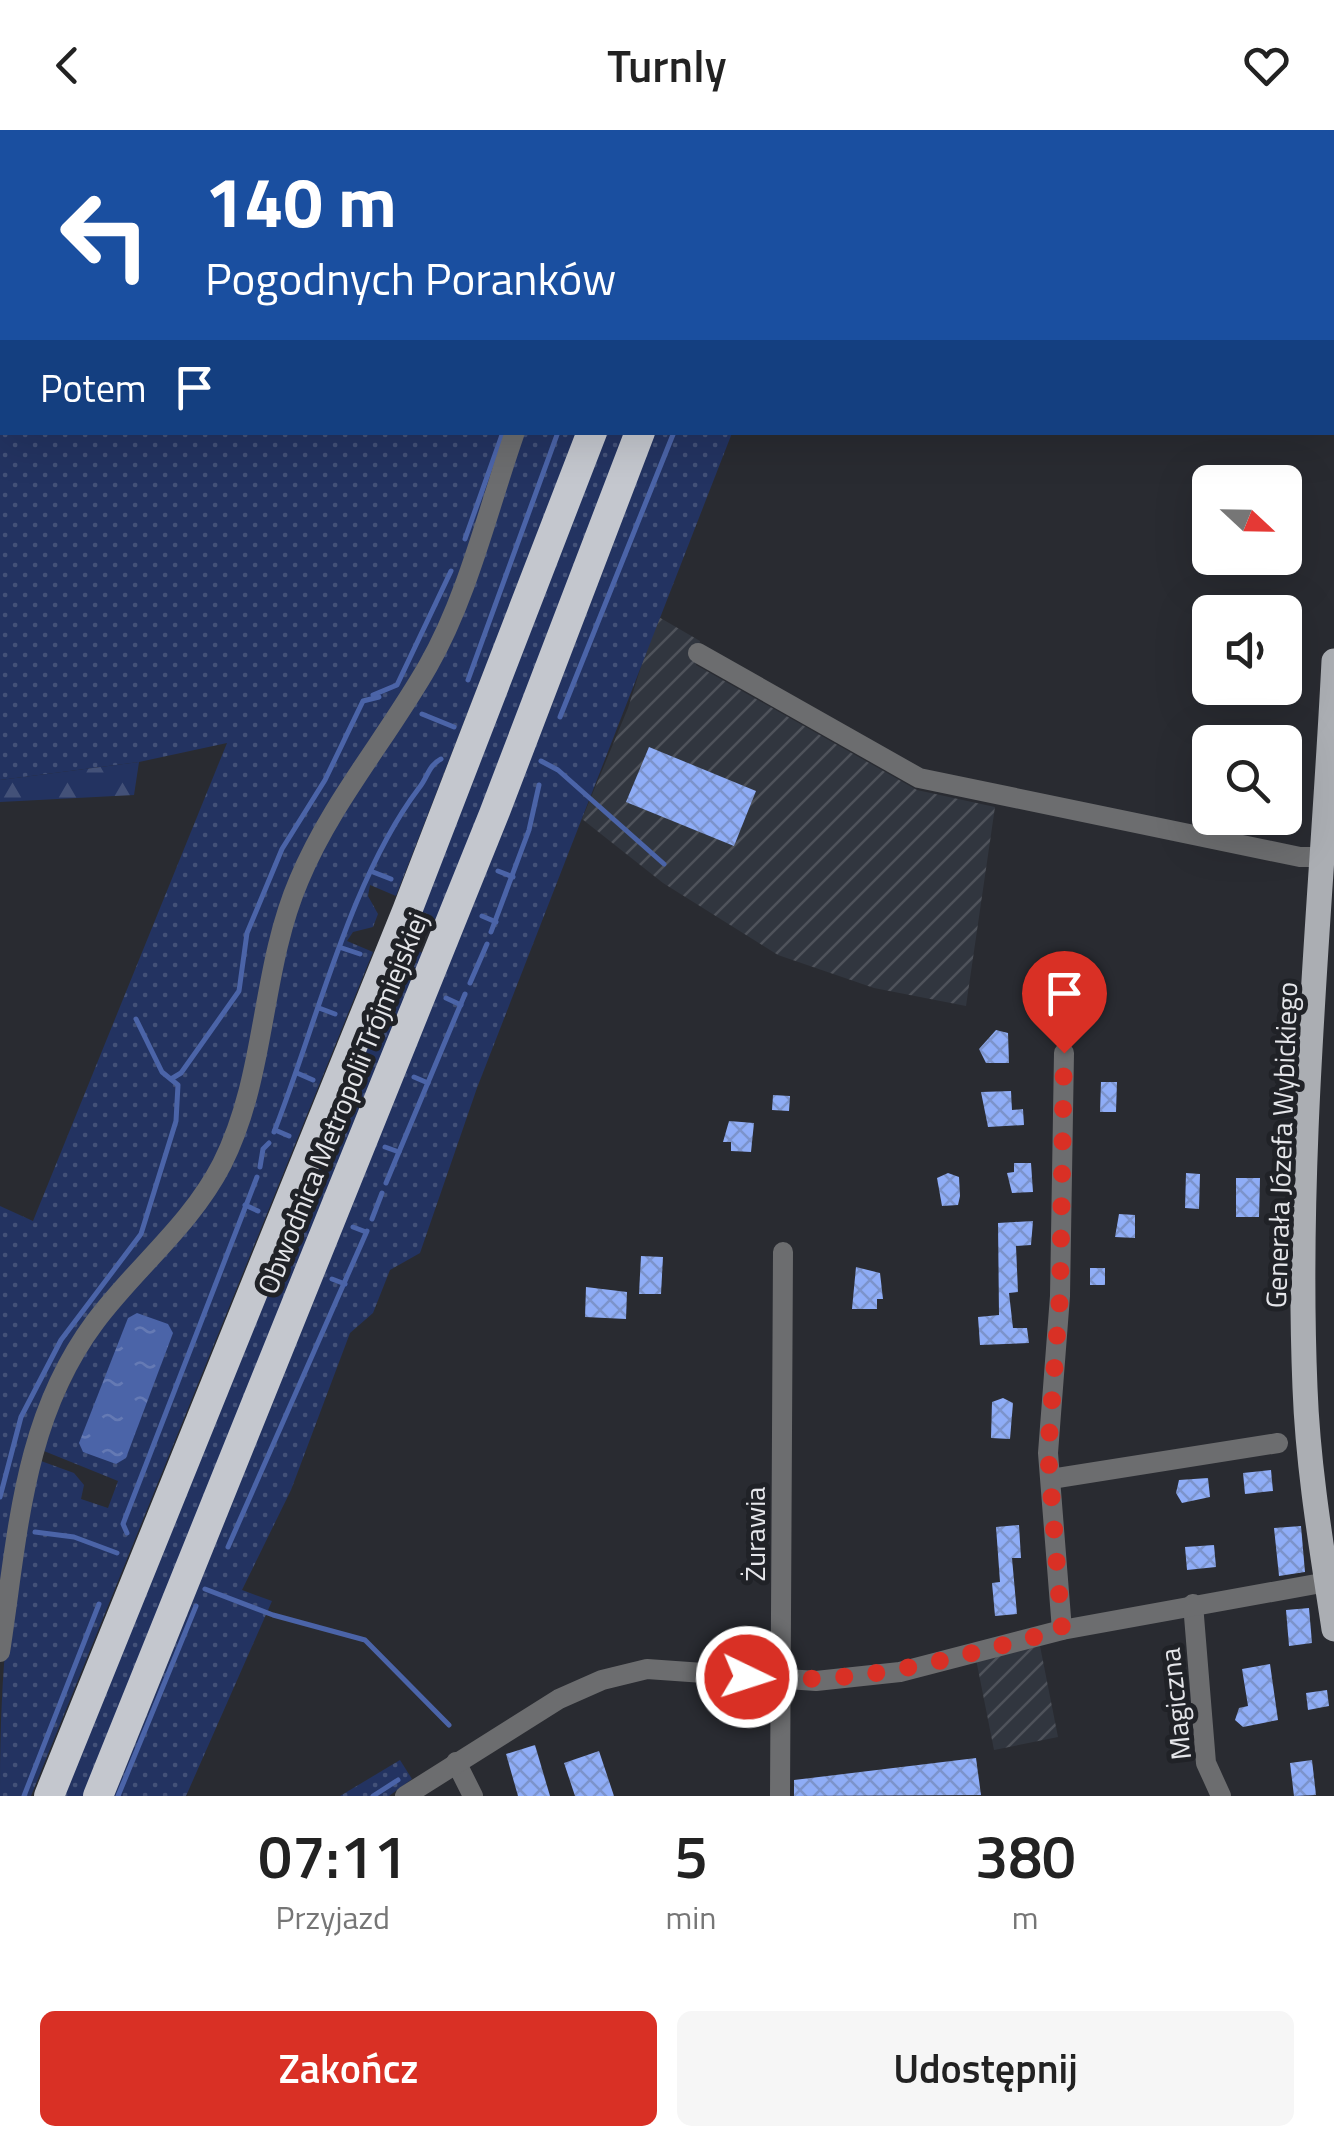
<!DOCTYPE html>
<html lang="pl">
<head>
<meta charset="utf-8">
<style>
	body { margin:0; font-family:"Titillium Web",sans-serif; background:#f6f6f6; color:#222; height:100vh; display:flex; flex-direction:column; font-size:38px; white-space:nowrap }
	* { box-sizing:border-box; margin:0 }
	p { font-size:32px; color:#767676 }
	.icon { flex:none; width:55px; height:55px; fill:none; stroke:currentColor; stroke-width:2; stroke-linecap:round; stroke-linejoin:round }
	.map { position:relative; height:1666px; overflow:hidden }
	.details { display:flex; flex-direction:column; background:#fff; flex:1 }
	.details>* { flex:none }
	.hud { position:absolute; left:0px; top:0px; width:1335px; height:305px; box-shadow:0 10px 40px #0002; background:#1a4fa0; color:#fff; overflow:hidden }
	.needle { width:65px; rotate:112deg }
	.buttons { position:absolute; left:1192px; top:335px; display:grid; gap:20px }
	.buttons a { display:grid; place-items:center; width:110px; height:110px; border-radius:15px; background:#fff; box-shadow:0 10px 40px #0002; font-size:50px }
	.pin { position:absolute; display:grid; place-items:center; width:85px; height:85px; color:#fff; margin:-102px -42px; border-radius:50% 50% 50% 0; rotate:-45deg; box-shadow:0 0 10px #0007 }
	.pin .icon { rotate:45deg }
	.me { position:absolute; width:110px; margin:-55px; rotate:94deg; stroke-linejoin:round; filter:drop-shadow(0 0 8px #0008) }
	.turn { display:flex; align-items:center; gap:35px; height:210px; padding:0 40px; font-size:45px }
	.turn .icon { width:130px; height:130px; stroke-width:2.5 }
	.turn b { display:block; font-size:70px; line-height:85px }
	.then { display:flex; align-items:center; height:95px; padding:0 40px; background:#0003; gap:20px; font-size:38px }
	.eta { display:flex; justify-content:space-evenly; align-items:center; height:170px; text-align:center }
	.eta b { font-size:60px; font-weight:600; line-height:70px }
	.button { display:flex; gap:20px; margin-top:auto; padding:20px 40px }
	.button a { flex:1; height:115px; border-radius:15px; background:#d93025; color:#fff; font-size:40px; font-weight:600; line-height:115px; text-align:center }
	.button a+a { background:#f6f6f6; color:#222 }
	header { display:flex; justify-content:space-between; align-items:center; height:130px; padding:0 40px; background:#fff; font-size:45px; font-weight:600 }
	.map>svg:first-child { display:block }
	.industrial { fill:url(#industrial-furrows) }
	.grass { fill:url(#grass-dots) }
	.forest { fill:url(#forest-firs) }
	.water { fill:url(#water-ripples) }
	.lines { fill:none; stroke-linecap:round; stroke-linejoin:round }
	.stream { stroke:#4b64a8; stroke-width:5 }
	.building { fill:url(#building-cross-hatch) }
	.minor { stroke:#6c6d6f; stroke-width:20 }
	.major { stroke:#abaeb3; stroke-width:25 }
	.highway { stroke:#c4c7ce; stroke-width:30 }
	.route { stroke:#d93025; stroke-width:18; stroke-dasharray:0 32.4 }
	.labels { text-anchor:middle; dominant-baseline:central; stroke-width:10; stroke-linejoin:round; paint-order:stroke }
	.street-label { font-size:28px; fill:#e5e6ea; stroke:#202227 }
</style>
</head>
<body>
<header><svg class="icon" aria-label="back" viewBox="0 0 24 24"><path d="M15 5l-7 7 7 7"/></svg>Turnly<svg class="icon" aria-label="heart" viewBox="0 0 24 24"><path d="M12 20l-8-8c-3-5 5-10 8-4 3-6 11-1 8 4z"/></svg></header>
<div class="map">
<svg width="1334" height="1666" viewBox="0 0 1334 1666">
	<defs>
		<pattern id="industrial-furrows" width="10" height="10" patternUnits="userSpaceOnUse" patternTransform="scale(2.5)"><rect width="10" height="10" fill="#31363f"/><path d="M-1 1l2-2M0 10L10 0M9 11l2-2" fill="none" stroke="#4f535b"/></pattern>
		<pattern id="grass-dots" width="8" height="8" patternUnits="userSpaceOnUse" patternTransform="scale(2.5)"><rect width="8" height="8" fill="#233361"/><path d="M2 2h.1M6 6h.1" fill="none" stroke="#435178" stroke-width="1.8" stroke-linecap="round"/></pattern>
		<pattern id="forest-firs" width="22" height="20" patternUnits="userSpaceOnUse" patternTransform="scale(2.5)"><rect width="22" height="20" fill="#233361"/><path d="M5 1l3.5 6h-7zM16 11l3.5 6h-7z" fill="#435178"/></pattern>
		<pattern id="water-ripples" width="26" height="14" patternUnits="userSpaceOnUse" patternTransform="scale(2.5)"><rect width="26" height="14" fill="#4b64a8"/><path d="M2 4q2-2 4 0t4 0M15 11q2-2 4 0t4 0" fill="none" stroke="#657ab4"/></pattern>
		<pattern id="building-cross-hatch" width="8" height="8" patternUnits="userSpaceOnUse" patternTransform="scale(2.5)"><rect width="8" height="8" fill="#8fadf7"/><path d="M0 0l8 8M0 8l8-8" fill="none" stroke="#7c93cb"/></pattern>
	</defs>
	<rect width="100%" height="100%" fill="#292b31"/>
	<g class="industrial">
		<polygon points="657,486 700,511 696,535 917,660 995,677 966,876 874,858 778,825 663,753 582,689 628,578"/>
		<polygon points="1040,1516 1058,1607 994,1620 976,1529"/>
	</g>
	<g class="grass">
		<polygon points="0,0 615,0 2,2 2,302 509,303 438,501 313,708 250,932 214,1037 66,1224 0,1483 0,1076 33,1091 227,613 139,632 0,650"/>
		<path d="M521 303H577L396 766 370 755 368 766 378 784 373 797 353 802 347 811 373 822 31 1666H0C0 1555 6 1437 41 1331L74 1343 84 1355 81 1369 108 1378 118 1351 39 1319 91 1208 211 1066 283 817 323 714 424 556Z"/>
		<polygon points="602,303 630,303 434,802 426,799 432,786 425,783 419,796 410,793"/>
		<polygon points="655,303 732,303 477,958 420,1123 390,1140 373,1183 350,1203 291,1360 242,1460 272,1471 186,1666 110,1666 546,589"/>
		<polygon points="401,814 410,818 404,830 412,834 418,821 425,824 84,1666 57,1666"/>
		<polygon points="400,1630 412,1649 389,1666 340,1666"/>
	</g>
	<polygon class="forest" points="139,632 134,665 0,672 0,650"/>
	<polygon class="water" points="137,1183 168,1194 173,1203 126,1328 116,1334 83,1322 79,1313 128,1188"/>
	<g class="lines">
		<g class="stream">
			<polyline points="608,2 609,0"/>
			<polyline points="667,2 668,0"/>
			<polyline points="774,2 774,0"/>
			<polyline points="465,409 503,302"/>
			<polyline points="468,550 558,302"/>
			<polyline points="373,565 397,555 451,441"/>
			<polyline points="422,584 454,597"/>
			<polyline points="560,587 674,302"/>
			<polyline points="541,631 558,640 664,734"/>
			<polyline points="498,741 513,747"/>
			<polyline points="373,742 391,749"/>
			<polyline points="482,786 496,792"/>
			<polyline points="491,802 529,700 539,655"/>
			<polyline points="342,818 360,824"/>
			<polyline points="470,853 487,814"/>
			<polyline points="446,868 461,875"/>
			<polyline points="319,878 335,884"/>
			<polyline points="297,943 313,950"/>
			<polyline points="414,947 428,953"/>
			<polyline points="171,949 181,943 239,861 247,803 282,719 325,650 363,571 379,567"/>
			<polyline points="275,1000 289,1006"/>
			<path d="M274 1002C316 896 350 749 419 658 428 647 428 636 441 629"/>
			<polyline points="385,1017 399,1022"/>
			<polyline points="260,1037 263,1019 269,1013"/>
			<polyline points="386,1053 465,864"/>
			<polyline points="245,1075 258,1081"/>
			<polyline points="372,1089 382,1063"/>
			<polyline points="353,1097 366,1102"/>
			<polyline points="332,1149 345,1154"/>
			<polyline points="0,1367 21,1287 61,1210 141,1104 176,991 178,955 162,942 136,889"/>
			<polyline points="35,1402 74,1407 117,1423"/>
			<polyline points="127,1403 123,1394 257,1047"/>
			<polyline points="228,1417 367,1101"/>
			<polyline points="205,1459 273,1485 365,1510 449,1595"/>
			<polyline points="24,1666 99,1474"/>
			<polyline points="118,1666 196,1476"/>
			<polyline points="373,1666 398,1650"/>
		</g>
	</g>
	<g class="building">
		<polygon points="649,617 756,661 734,716 626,672"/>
		<polygon points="996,900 1008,903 1009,933 986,933 979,919"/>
		<polygon points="1101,952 1117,952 1116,982 1100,982"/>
		<polygon points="1011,961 1012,980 1023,979 1024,995 988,997 981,962"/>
		<polygon points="773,965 790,966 789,981 772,980"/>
		<polygon points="729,991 754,993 751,1022 731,1021 731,1012 723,1012"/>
		<polygon points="1014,1033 1031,1033 1033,1062 1012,1063 1007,1043 1014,1042"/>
		<polygon points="948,1043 959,1047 960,1066 958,1075 942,1076 937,1048"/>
		<polygon points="1186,1043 1200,1044 1199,1079 1185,1078"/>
		<polygon points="1236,1048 1260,1048 1259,1087 1236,1087"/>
		<polygon points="1119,1084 1135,1085 1135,1108 1115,1107"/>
		<polygon points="1033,1091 1031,1115 1016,1116 1018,1162 1009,1163 1013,1198 1027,1198 1029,1213 980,1215 978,1187 999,1185 998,1093"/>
		<polygon points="641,1126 663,1127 661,1164 639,1164"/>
		<polygon points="856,1137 880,1143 883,1169 877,1169 877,1179 852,1179"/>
		<rect x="1090" y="1138" width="15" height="17"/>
		<polygon points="586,1157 627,1162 626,1189 585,1187"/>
		<polygon points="1003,1268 1013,1273 1010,1309 991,1308 992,1272"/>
		<polygon points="1271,1340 1273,1361 1245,1364 1243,1343"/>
		<polygon points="1208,1348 1210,1367 1182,1373 1176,1363 1179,1350"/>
		<polygon points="1019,1395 1021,1428 1012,1428 1017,1484 995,1486 992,1453 1000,1452 996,1397"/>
		<polygon points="1301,1396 1305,1442 1279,1446 1274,1398"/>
		<polygon points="1214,1415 1216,1437 1187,1440 1185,1417"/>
		<polygon points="1309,1478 1312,1513 1289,1516 1286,1480"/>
		<polygon points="1270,1534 1278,1590 1243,1597 1235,1590 1239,1578 1248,1576 1242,1539"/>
		<polygon points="1327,1560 1329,1576 1308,1580 1306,1563"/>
		<polygon points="535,1615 550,1666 518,1666 506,1624"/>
		<polygon points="599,1621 614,1666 575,1666 564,1633"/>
		<polygon points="976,1628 981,1665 794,1666 794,1650"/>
		<polygon points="1312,1630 1316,1665 1294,1666 1290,1633"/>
	</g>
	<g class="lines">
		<g class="minor">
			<polyline points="620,2 621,0"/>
			<polyline points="698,523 919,648 1300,727 1324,727"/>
			<polyline points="1051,1349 1278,1313"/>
			<polyline points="1193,1474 1206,1633 1221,1666"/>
			<polyline points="1062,1500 1048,1323 1060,1166 1064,923"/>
			<path d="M0 1522C18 1406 22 1290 95 1192 136 1137 190 1096 222 1034 267 945 260 841 299 750 331 673 387 608 428 536 468 466 488 379 515 302"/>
			<polyline points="456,1632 473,1666"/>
			<polyline points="405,1666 559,1569 602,1550 647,1539 816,1551 900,1542 1062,1500 1327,1452"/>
			<polyline points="780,1666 783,1122"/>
		</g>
		<path class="major" d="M1334 531C1322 772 1295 1017 1305 1258 1308 1339 1322 1420 1334 1499"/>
		<g class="highway">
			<polyline points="698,2 699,0"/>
			<polyline points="746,2 747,0"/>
			<polyline points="49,1666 407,781 592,302"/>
			<polyline points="98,1666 494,684 640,302"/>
		</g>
	</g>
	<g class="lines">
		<path class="route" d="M747 1547C866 1557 949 1528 1062 1500L1048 1322 1060 1166 1064 923"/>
	</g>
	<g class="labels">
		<g class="street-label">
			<text transform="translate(342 973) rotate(-68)">Obwodnica Metropolii Trójmiejskiej</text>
			<text transform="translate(1281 1015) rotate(-88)">Generała Józefa Wybickiego</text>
			<text transform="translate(754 1404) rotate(-90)">Żurawia</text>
			<text transform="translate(1175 1574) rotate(-96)">Magiczna</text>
		</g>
	</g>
</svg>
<div class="buttons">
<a><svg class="needle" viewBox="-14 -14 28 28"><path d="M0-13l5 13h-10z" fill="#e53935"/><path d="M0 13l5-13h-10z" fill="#767676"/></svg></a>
<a><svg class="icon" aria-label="sound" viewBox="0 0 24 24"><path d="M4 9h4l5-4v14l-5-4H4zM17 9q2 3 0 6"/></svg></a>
<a><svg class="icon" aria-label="search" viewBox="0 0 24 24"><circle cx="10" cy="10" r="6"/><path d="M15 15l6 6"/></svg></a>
</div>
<div class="pin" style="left:1064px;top:923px;background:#d93025"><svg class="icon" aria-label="arrive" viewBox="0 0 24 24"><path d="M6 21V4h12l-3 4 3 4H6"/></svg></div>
<svg class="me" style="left:747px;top:1547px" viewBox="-20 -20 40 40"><circle r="17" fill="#d93025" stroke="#fff" stroke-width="3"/><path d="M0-11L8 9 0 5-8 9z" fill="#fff"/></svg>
<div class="hud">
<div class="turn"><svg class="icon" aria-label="left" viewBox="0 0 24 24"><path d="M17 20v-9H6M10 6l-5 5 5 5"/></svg><div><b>140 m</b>Pogodnych Poranków</div></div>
<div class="then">Potem<svg class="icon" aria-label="arrive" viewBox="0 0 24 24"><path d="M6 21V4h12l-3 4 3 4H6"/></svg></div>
</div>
</div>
<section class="details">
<div class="eta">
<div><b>07:11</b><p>Przyjazd</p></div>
<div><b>5</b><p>min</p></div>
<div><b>380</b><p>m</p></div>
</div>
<div class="button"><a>Zakończ</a><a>Udostępnij</a></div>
</section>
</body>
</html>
